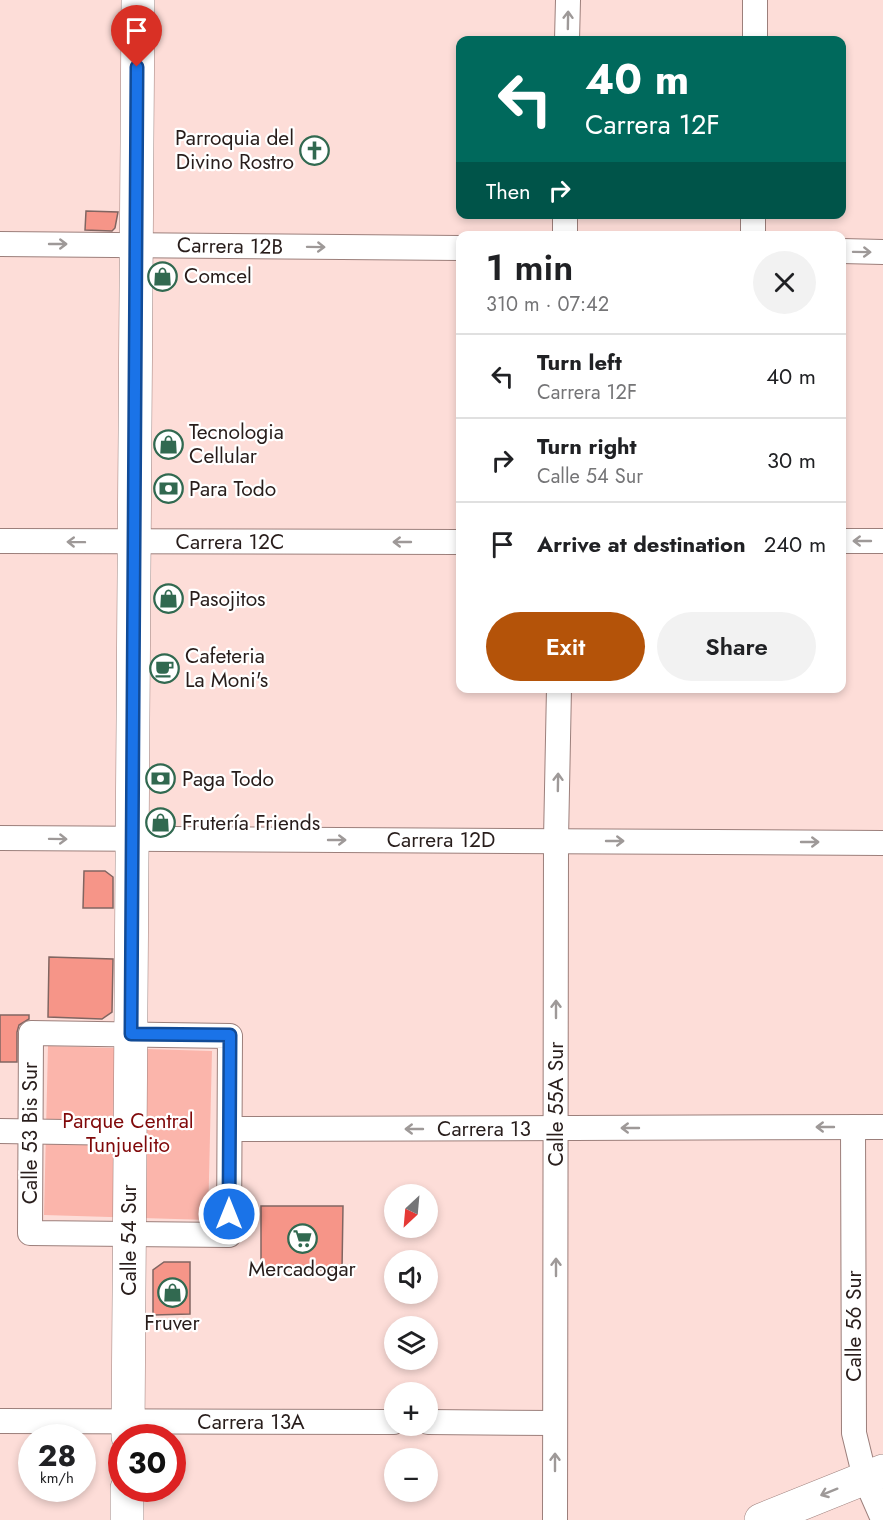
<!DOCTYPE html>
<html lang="en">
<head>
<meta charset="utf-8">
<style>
	body { margin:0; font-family:Jost,sans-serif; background:#f2f2f2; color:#202124; height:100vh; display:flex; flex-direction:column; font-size:22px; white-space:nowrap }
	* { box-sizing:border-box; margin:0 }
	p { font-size:20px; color:#757577 }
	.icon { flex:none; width:33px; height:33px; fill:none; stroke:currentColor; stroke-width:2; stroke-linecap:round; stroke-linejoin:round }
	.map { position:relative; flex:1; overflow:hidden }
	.details { position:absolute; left:456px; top:231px; width:390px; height:462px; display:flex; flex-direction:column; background:#fff; border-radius:12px; box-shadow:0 3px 9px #0003 }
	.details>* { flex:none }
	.hud { position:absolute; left:456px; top:36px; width:390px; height:183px; border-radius:12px; box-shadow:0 3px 9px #0003; background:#00695c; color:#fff; overflow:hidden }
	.needle { width:39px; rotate:206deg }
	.buttons { position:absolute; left:384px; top:1184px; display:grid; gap:12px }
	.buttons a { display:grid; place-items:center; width:54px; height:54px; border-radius:50%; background:#fff; box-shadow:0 3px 9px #0003; font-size:30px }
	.speed { position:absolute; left:18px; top:1424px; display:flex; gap:12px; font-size:30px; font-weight:700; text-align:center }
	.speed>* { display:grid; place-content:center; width:78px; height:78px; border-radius:50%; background:#fff; box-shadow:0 3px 9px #0003; line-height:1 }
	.speed small { font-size:15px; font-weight:400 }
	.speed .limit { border:9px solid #d22; background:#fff; color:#111 }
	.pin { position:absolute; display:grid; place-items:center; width:51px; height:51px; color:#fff; margin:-62px -26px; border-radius:50% 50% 50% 0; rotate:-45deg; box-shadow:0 0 6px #0007 }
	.pin .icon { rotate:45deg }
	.me { position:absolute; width:66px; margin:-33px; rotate:0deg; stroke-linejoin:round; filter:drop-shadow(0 0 4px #0008) }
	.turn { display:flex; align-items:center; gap:21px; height:126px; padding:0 30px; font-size:27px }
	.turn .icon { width:78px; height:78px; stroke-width:2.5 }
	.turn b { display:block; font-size:42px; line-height:51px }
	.then { display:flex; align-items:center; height:57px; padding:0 30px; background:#0003; gap:12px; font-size:22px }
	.round { display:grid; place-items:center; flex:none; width:63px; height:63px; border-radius:32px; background:#f2f2f2 }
	.headline { display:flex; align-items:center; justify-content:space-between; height:102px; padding:0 30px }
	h1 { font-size:36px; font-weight:600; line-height:45px }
	.button { display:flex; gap:12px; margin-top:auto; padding:12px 30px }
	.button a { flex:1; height:69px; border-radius:36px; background:#b45309; color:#fff; font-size:24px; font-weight:600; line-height:69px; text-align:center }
	.button a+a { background:#f2f2f2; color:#202124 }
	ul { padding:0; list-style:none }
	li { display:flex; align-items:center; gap:18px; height:84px; padding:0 30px; border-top:2px solid #e0e0e0 }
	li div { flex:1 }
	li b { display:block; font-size:22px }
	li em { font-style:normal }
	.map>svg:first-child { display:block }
	.green { fill:#fbb5ab }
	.building { fill:#f69588; stroke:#816561; stroke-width:1.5 }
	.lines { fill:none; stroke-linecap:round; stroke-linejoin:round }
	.street-casing { stroke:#9c7f7b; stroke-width:26 }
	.secondary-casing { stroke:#9c7f7b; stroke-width:34 }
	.street { stroke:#fff; stroke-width:24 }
	.secondary { stroke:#fff; stroke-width:33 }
	.oneway { stroke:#9e9998 }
	.route-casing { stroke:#114b97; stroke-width:15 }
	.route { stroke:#1a73e8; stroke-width:10 }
	.labels { text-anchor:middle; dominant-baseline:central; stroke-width:4.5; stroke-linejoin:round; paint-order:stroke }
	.poi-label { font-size:21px; fill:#281d1b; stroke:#fff; text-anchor:start }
	.street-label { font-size:21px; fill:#281d1b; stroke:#fff }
	.park-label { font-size:21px; fill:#80090a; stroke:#fff }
</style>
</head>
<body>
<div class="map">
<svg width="883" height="1520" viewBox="0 0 883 1520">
	<rect width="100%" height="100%" fill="#fdddd8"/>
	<polygon class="green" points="48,1046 212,1051 208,1220 44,1215"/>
	<g class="building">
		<polygon points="86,211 118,212 115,228 112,231 85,230"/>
		<polygon points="84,871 105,871 113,877 113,908 83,908"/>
		<polygon points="49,957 113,959 112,1012 102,1019 48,1017"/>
		<polygon points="0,1015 29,1015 29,1019 19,1025 17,1032 17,1062 0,1062"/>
		<polygon points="261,1206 343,1206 342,1270 261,1269"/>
		<polygon points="164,1262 190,1262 190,1314 153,1315 153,1270"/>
	</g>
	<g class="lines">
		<defs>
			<g id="street">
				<polyline points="567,40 568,0"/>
				<polyline points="755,40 755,0"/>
				<polyline points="565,236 565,214"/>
				<polyline points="753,236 753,214"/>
				<polyline points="0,244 460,248"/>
				<polyline points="842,251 883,252"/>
				<polyline points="0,541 460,542"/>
				<polyline points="842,541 883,541"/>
				<polyline points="0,838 883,843"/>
				<polygon points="31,1033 230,1036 229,1235 30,1233"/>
				<polyline points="853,1127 854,1433 865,1478 883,1519"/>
				<polyline points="230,1129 883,1127"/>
				<polyline points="0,1131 130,1133"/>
				<polyline points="0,1421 394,1422"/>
				<polyline points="428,1422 555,1423"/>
				<polyline points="555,1520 556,840 559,688"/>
			</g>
			<g id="secondary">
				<polyline points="128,1437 138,0"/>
				<polyline points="127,1520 127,1488"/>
				<polyline points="761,1520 883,1471"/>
			</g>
		</defs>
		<use href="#street" class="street-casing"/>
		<use href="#secondary" class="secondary-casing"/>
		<use href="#street" class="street"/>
		<use href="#secondary" class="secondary"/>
	</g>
	<defs><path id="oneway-shaft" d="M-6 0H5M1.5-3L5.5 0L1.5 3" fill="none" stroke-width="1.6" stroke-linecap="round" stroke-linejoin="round" transform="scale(1.5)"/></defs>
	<g class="oneway">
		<use href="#oneway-shaft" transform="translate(568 20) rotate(-89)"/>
		<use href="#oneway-shaft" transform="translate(58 244)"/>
		<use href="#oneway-shaft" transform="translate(316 247) rotate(1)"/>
		<use href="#oneway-shaft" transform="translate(862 252) rotate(1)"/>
		<use href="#oneway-shaft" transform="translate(862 541) rotate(180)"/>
		<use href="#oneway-shaft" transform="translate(76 542) rotate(-179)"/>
		<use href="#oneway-shaft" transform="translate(402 542) rotate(180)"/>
		<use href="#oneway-shaft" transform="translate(558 782) rotate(-89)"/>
		<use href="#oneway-shaft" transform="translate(58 839) rotate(1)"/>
		<use href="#oneway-shaft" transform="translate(337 840)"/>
		<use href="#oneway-shaft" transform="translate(615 841)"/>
		<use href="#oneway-shaft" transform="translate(810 842)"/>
		<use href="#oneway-shaft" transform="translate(556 1009) rotate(-90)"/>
		<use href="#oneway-shaft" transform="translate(825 1127) rotate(180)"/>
		<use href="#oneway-shaft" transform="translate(630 1128) rotate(180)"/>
		<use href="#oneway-shaft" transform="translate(414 1129) rotate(180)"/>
		<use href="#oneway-shaft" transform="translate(556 1267) rotate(-90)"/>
		<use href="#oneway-shaft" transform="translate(555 1462) rotate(-90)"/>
		<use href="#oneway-shaft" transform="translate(829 1492) rotate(158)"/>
	</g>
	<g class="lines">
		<defs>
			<polyline id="route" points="137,67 131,1034 230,1035 229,1214"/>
		</defs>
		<use href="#route" class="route-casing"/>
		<use href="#route" class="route"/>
	</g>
	<defs>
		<symbol id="church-ring" viewBox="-11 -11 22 22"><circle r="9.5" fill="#fff" stroke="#316950" stroke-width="1.5"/><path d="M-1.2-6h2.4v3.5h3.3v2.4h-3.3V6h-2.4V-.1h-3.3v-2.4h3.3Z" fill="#316950"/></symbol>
		<symbol id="shop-ring" viewBox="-11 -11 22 22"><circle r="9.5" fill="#fff" stroke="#316950" stroke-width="1.5"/><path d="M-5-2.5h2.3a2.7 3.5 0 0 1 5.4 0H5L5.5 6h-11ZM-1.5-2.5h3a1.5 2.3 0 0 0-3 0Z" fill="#316950"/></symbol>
		<symbol id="bank-ring" viewBox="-11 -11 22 22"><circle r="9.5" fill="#fff" stroke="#316950" stroke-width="1.5"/><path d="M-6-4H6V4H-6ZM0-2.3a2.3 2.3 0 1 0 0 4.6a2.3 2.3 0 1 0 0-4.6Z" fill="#316950"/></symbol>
		<symbol id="cafe-ring" viewBox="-11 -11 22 22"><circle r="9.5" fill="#fff" stroke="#316950" stroke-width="1.5"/><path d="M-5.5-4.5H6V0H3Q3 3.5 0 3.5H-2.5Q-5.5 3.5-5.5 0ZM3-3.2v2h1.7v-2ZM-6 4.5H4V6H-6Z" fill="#316950"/></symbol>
		<symbol id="supermarket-ring" viewBox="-11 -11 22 22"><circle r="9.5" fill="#fff" stroke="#316950" stroke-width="1.5"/><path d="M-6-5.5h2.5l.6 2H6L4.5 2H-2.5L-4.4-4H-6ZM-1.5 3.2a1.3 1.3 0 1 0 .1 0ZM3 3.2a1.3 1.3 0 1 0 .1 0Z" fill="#316950"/></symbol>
	</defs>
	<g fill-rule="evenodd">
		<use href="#church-ring" x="298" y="134" width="33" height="33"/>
		<use href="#shop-ring" x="146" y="260" width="33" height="33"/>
		<use href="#shop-ring" x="152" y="428" width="33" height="33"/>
		<use href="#bank-ring" x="152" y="472" width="33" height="33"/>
		<use href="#shop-ring" x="152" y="582" width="33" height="33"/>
		<use href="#cafe-ring" x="148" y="652" width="33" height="33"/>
		<use href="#bank-ring" x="144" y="762" width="33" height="33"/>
		<use href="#shop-ring" x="144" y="806" width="33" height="33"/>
		<use href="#supermarket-ring" x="286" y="1222" width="33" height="33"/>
		<use href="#shop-ring" x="156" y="1276" width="33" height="33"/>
	</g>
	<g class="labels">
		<g class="poi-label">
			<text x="294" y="138" text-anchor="end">Parroquia del<tspan x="294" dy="24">Divino Rostro</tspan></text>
			<text x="184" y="276">Comcel</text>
			<text x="189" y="432">Tecnologia<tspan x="189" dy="24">Cellular</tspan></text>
			<text x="189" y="489">Para Todo</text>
			<text x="189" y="599">Pasojitos</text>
			<text x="185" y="656">Cafeteria<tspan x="185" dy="24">La Moni's</tspan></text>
			<text x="182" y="779">Paga Todo</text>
			<text x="182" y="823">Frutería Friends</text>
			<text x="302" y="1269" text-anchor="middle">Mercadogar</text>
			<text x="172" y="1323" text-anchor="middle">Fruver</text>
		</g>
		<g class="street-label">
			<text transform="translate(230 246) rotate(1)">Carrera 12B</text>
			<text x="230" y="542">Carrera 12C</text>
			<text x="441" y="840">Carrera 12D</text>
			<text transform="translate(556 1104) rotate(-90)">Calle 55A Sur</text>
			<text x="484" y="1129">Carrera 13</text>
			<text transform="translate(30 1133) rotate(-90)">Calle 53 Bis Sur</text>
			<text transform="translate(129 1240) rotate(-90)">Calle 54 Sur</text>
			<text transform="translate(854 1326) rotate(-90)">Calle 56 Sur</text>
			<text x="251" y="1422">Carrera 13A</text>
		</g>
		<g class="park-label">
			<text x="128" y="1121">Parque Central<tspan x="128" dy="24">Tunjuelito</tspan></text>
		</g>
	</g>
</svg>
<div class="buttons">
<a><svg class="needle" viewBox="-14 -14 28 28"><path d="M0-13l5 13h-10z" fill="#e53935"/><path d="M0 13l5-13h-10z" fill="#757577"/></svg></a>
<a><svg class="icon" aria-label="sound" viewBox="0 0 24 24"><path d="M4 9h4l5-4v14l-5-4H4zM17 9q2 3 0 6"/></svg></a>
<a><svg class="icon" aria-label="layers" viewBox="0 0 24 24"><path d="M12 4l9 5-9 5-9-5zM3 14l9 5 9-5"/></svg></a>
<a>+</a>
<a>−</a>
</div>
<div class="speed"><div>28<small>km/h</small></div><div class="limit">30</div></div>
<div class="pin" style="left:137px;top:67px;background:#d93025"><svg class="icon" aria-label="arrive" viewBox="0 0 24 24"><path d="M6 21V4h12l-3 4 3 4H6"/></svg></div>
<svg class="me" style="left:229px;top:1214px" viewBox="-20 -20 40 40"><circle r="17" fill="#1a73e8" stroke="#fff" stroke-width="3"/><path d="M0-11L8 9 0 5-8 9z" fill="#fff"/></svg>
<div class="hud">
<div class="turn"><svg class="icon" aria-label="left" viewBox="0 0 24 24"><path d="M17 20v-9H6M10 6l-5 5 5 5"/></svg><div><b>40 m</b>Carrera 12F</div></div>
<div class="then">Then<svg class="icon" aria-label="right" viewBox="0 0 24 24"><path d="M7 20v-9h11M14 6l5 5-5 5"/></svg></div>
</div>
<section class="details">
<div class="headline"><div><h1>1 min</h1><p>310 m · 07:42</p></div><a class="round"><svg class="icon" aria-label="close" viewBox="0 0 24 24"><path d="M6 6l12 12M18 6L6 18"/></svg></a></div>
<ul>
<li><svg class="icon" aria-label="left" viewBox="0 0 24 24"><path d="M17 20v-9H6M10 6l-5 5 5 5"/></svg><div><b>Turn left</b><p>Carrera 12F</p></div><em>40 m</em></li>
<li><svg class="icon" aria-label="right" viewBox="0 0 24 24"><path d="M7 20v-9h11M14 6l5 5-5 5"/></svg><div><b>Turn right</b><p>Calle 54 Sur</p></div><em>30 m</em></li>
<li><svg class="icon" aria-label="arrive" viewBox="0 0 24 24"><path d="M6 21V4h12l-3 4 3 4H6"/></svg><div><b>Arrive at destination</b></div><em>240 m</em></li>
</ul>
<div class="button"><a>Exit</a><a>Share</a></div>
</section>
</div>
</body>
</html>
